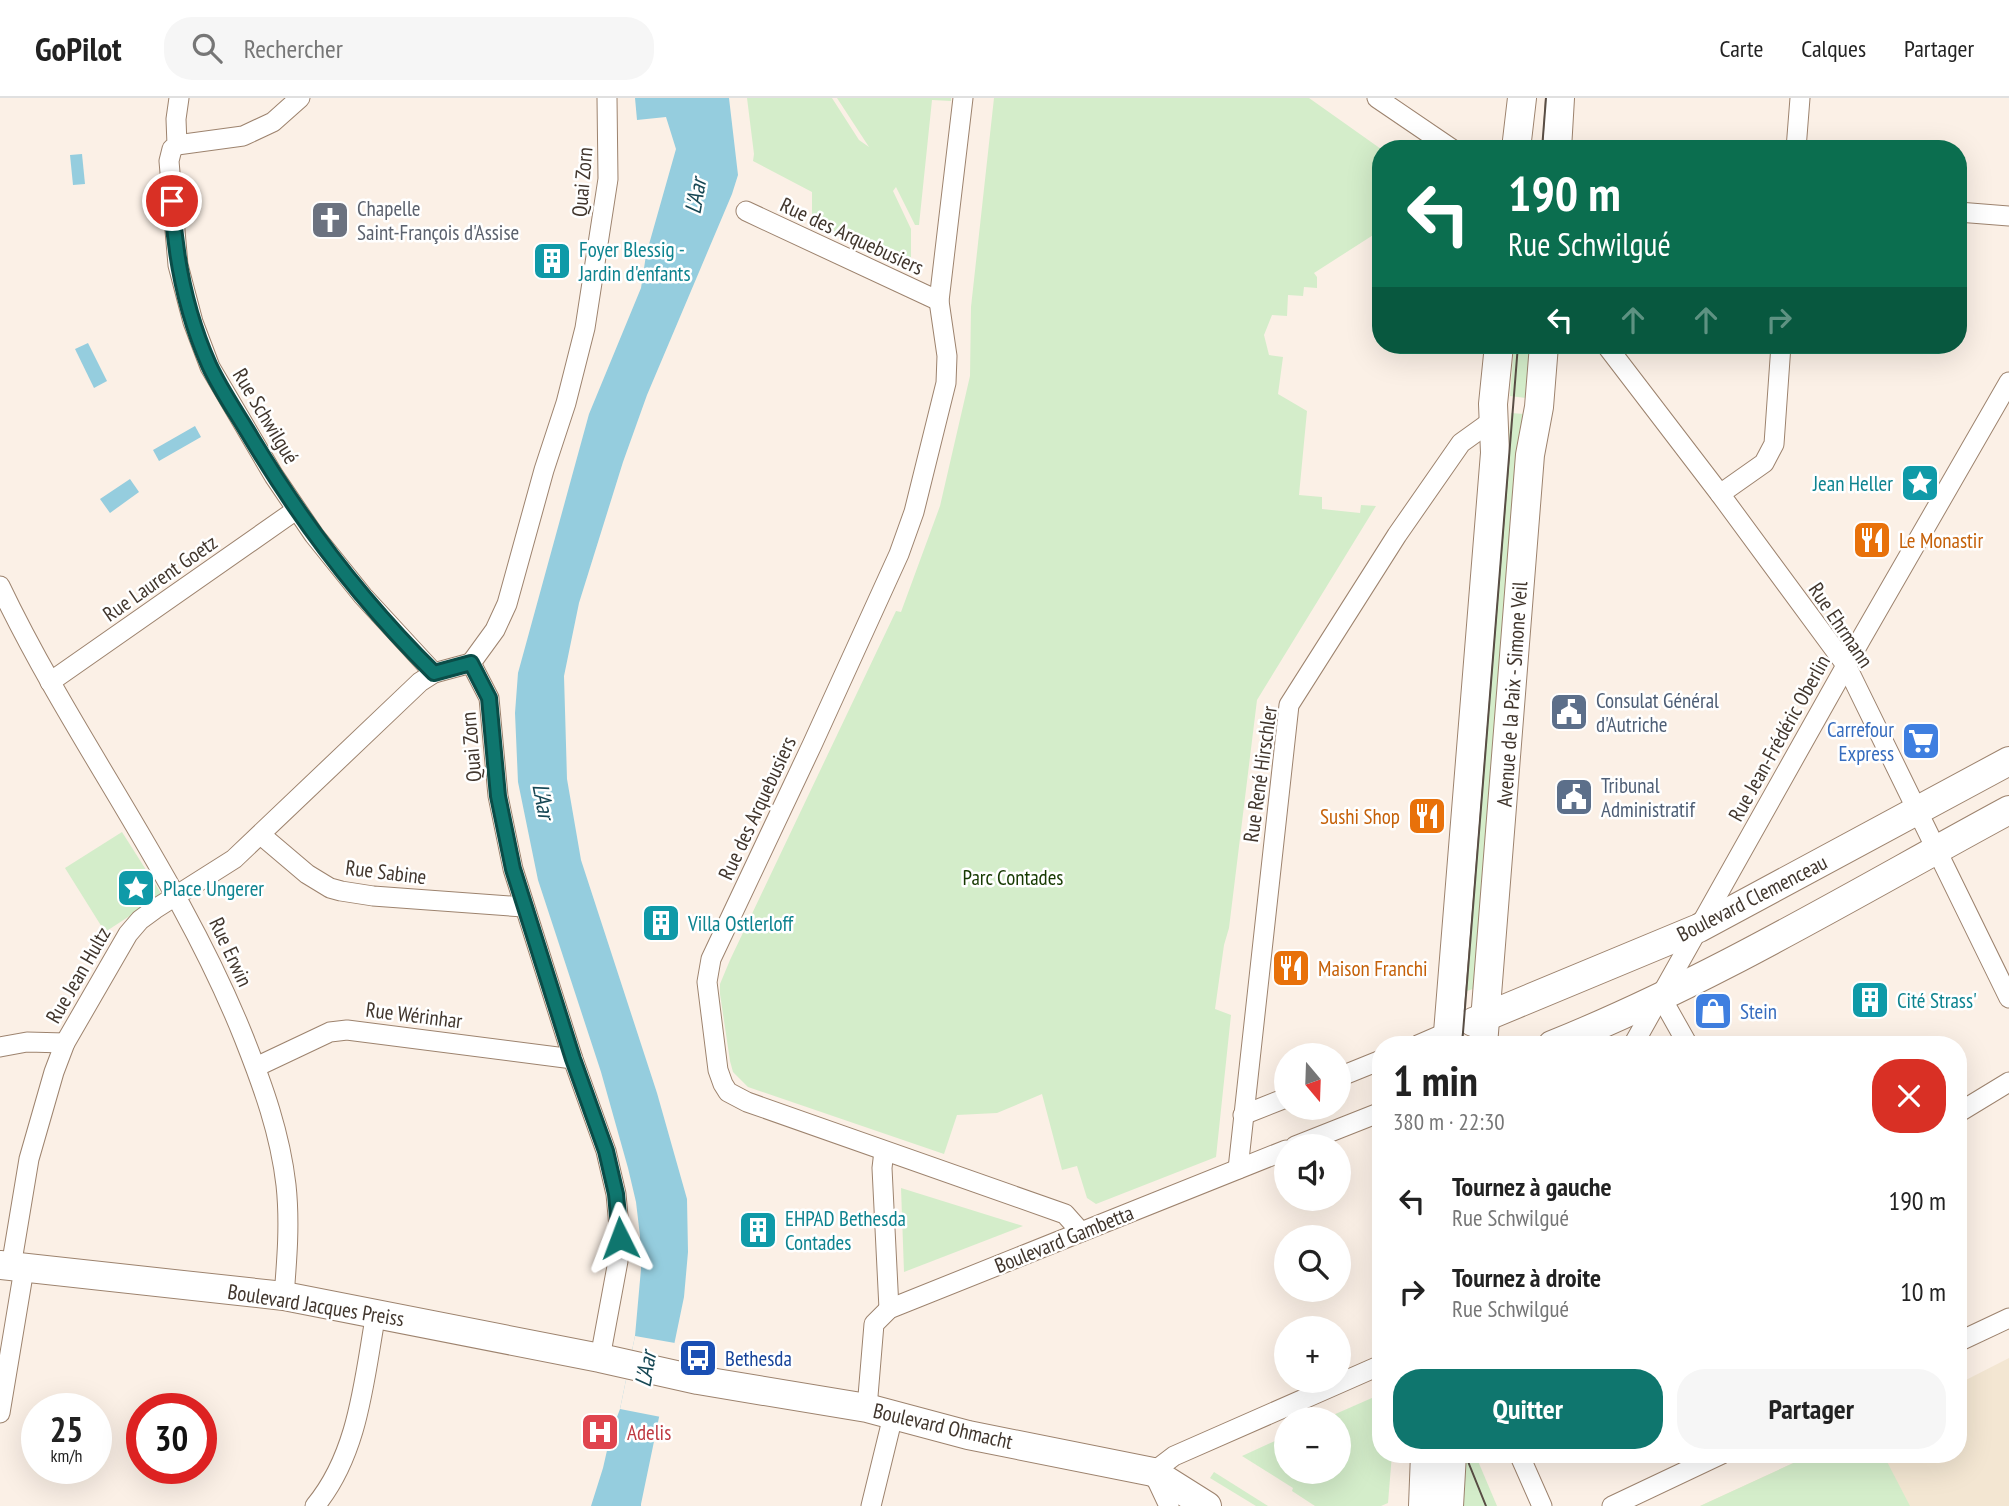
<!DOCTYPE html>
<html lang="fr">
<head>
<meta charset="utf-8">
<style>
	body { margin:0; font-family:"PT Sans Narrow",sans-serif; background:#f6f6f6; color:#222; height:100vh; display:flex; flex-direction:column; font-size:26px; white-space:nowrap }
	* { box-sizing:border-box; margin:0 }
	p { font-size:23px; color:#767676 }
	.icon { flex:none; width:38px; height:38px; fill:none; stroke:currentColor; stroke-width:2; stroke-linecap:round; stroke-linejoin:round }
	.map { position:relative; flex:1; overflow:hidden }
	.drawer { position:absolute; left:1372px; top:938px; width:595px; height:427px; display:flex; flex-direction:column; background:#fff; border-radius:28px; box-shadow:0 7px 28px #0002 }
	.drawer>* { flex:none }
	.hud { position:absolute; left:1372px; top:42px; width:595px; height:214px; border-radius:28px; box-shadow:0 7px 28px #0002; background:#0b6e4f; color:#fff; overflow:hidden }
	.needle { width:46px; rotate:161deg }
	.controls { position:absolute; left:1274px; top:945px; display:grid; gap:14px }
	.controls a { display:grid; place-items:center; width:77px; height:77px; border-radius:50%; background:#fff; box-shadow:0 7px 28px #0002; font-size:35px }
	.speed { position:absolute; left:21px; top:1295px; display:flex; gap:14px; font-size:35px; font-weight:700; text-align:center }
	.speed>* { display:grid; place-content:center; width:91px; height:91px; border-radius:50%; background:#fff; box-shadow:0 7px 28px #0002; line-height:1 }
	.speed small { font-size:18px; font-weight:400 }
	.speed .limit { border:10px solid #d22; background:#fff; color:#111 }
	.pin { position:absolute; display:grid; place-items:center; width:60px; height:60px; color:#fff; margin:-30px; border:4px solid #fff; border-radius:50%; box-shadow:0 2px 7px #0007 }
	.me { position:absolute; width:77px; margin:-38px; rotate:357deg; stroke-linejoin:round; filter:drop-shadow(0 0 5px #0008) }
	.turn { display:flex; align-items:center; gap:24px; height:147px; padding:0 21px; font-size:32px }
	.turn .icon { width:91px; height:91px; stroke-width:2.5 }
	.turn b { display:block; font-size:49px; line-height:60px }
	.lanes { display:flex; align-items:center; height:66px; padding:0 21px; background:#0003; justify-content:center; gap:35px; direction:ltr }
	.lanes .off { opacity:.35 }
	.round { display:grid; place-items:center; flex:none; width:74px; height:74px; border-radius:28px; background:#f6f6f6 }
	.summary { display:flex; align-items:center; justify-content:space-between; height:119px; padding:0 21px }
	h1 { font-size:42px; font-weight:600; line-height:52px }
	.cta { display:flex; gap:14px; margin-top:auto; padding:14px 21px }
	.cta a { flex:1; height:80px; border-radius:28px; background:#0f766e; color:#fff; font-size:28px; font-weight:600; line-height:80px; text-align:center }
	.cta a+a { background:#f6f6f6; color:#222 }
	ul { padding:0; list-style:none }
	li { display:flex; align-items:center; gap:21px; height:91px; padding:0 21px }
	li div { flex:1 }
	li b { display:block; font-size:26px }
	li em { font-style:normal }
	header { display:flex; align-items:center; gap:42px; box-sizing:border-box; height:98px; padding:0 35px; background:#fff; border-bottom:2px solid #e0e0e0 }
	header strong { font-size:33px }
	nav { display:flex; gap:38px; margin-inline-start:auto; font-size:24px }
	.search { width:490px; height:63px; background:#f6f6f6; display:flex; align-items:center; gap:18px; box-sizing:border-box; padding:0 24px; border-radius:28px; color:#767676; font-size:26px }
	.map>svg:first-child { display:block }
	.education { fill:#f3e6d2 }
	.green { fill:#d4edca }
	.water { fill:#95cdde }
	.pier { fill:#fbf0e6 }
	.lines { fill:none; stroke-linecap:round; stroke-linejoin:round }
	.street-casing { stroke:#9d836e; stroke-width:21 }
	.secondary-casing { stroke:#9d836e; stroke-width:30 }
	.street { stroke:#fff; stroke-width:19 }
	.secondary { stroke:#fff; stroke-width:28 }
	.tram { stroke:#594e45; stroke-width:2 }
	.route-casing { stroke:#0a4d48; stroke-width:18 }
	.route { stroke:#0f766e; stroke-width:12 }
	.labels { text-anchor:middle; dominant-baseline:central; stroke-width:5; stroke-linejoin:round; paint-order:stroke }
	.street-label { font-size:21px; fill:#41362d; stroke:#fff }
	.worship-label { font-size:21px; fill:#5b616d; stroke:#fff; text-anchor:start }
	.culture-label { font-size:21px; fill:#0d838f; stroke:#fff; text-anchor:start }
	.food-label { font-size:21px; fill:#c56008; stroke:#fff; text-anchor:start }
	.service-label { font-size:21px; fill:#4e5e75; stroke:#fff; text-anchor:start }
	.shop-label { font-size:21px; fill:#366cbe; stroke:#fff; text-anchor:end }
	.park-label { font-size:21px; fill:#163900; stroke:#fff }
	.transit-label { font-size:21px; fill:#164399; stroke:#fff; text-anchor:start }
	.health-label { font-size:21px; fill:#be3a42; stroke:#fff; text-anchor:start }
	.water-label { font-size:23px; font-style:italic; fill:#164754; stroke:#fff }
</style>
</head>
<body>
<header>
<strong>GoPilot</strong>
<div class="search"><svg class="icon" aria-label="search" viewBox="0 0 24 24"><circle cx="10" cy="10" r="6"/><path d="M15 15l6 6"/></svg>Rechercher</div>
<nav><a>Carte</a><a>Calques</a><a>Partager</a></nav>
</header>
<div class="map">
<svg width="2009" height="1408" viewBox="0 0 2009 1408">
	<rect width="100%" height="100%" fill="#fbf0e6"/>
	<polygon class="education" points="2009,1260 2009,1408 1700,1408 1813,1356 1958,1356 1958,1286"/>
	<g class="green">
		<polygon points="747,0 832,0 859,42 869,49 837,0 951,0 951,3 932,2 919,127 915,127 896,89 893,93 911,131 911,169 812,123 812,94 753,63 754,56"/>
		<polygon points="994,0 1309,0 1381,51 1381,132 1314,175 1317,179 1317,190 1304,189 1303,198 1288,197 1287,218 1272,217 1264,237 1269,257 1283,259 1278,296 1307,313 1299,397 1322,399 1322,411 1360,415 1361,407 1376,408 1257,602 1229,830 1224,847 1215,911 1231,917 1216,1059 1096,1106 1087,1100 1077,1068 1062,1072 1042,996 997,1015 957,1017 944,1056 748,989 733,974 730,963 720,896 720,886 730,862 896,513 901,514 940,408 970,278 971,209"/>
		<polygon points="1514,247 1530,247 1526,300 1510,298"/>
		<polygon points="1511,315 1524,316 1479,889 1464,894"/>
		<polygon points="122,734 162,797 105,834 65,770"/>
		<polygon points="901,1090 1023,1128 904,1174"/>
		<polygon points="1381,1296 1381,1356 1392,1356 1388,1405 1381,1408 1315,1408 1292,1393 1293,1390 1242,1358 1286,1338 1286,1374 1339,1374 1339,1321 1324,1321"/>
		<polygon points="1459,1356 1475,1356 1497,1408 1455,1408"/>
		<polygon points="1813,1356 1883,1356 1910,1408 1700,1408"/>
		<polygon points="1214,1374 1268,1408 1256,1408 1210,1380"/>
	</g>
	<g class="water">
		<polygon points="635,0 729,0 738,77 732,96 647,297 623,364 579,505 564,578 567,681 581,762 657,995 687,1101 688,1154 684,1199 641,1406 641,1408 591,1408 603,1370 611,1335 620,1311 635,1238 641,1171 640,1138 636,1104 628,1070 601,974 538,782 518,684 515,615 518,575 589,316 641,190 646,157 676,51 666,19 637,22"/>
		<polygon points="82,56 85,86 73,87 70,57"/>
		<polygon points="88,245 107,283 94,290 75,251"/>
		<polygon points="195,328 201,339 159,363 153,352"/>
		<polygon points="130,381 139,394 110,415 100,401"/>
	</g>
	<polygon class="pier" points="635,1238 675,1245 661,1319 620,1311"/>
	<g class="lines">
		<defs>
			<g id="street">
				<polyline points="179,0 176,21 177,47 172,51 169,63 178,167 193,224 210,269 274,378 314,437 363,498 434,575"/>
				<polyline points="963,0 939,203 947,258 946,285 914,414 899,456 812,647 711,861 707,884 718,972 723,986 728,994 747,1004 1065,1116 1081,1134"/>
				<polyline points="1377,0 1452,51"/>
				<polyline points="177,47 243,38 273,24 300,0"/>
				<polyline points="1796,51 1800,0"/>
				<polyline points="746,113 939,203"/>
				<polyline points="1958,114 2009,118"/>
				<polyline points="1606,247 1720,396 1846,567 2009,900"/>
				<polyline points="1720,396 1764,365 1774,346 1781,247"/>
				<path d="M0 488C74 643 180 779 244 940 263 988 280 1035 286 1087 290 1124 287 1161 284 1198"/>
				<polyline points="471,565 489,600 498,698 513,771 573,961 606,1053 616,1096 620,1140 618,1163 600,1260"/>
				<polyline points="471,565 495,532 507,506 544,372 566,305 585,230 608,81 607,0"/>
				<polyline points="50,584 296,412"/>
				<polyline points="261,737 307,776 330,790 341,793 373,798 523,809"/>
				<polyline points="1661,899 1688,947"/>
				<polyline points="1418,947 1448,934"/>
				<polyline points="1633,947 1861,541 2009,284"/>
				<polyline points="0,949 27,944 65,945"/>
				<polyline points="256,969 330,934 347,932 573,961"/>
				<polyline points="1339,979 1381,962"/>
				<polyline points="1958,1015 2009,984"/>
				<polyline points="1243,1017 1286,1000"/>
				<polyline points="1295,1048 1381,1014"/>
				<polyline points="884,1053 882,1070 889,1211"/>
				<polyline points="1238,1071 1289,607 1397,437 1461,345 1493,322"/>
				<polyline points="11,1169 29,1061 54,974 65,945 128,836 140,822 155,811 234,761 420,584 434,575 471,565"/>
				<polyline points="1958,1244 2009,1220"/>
				<polyline points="867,1310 874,1226 889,1211 1286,1052"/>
				<polyline points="0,1315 24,1171"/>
				<polyline points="1519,1356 1542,1408"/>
				<path d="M315 1408C359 1355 364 1281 376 1215"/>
				<polyline points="871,1408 893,1318"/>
				<polyline points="1169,1408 1153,1374 1174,1358 1381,1267"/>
				<polyline points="1612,1408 1722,1356"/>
			</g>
			<g id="secondary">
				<polyline points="1516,51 1522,0"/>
				<polyline points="1557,51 1560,0"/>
				<polyline points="1473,924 1699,830 2009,663"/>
				<polyline points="1447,947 1495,355 1493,306 1499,247"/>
				<polyline points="1483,947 1530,357 1539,309 1544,247"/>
				<path d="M1552 947C1711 883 1859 793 2009 712"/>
				<polyline points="0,1167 284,1198 600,1260 698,1282 867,1310 968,1337 1153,1374 1207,1408"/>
				<polyline points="1423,1408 1425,1356"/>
				<polyline points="1449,1408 1452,1356"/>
			</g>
		</defs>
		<use href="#street" class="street-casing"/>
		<use href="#secondary" class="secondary-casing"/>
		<use href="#street" class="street"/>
		<use href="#secondary" class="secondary"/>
		<g class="tram">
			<polyline points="1542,51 1546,0"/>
			<polyline points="1462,947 1518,247"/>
			<polyline points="1465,1356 1486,1408"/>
		</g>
	</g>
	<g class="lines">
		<defs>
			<path id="route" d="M172 103C175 160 186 215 209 267 221 293 238 317 252 341 303 426 363 505 434 575L471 565 489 600 498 698 513 771 573 961 606 1053 616 1096 620 1140"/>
		</defs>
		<use href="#route" class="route-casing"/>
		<use href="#route" class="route"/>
	</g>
	<defs>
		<symbol id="church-square" viewBox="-11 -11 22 22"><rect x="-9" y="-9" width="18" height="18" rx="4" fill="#6b7280" stroke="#fff"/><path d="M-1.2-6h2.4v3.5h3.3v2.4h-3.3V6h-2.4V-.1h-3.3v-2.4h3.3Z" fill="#fff"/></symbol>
		<symbol id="building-square" viewBox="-11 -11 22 22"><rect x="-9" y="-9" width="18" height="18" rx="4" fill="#0f9aa8" stroke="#fff"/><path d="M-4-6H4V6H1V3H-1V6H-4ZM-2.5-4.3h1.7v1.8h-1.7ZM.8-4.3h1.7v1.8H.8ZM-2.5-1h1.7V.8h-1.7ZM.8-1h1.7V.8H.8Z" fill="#fff"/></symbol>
		<symbol id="sight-square" viewBox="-11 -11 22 22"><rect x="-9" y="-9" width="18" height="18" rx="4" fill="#0f9aa8" stroke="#fff"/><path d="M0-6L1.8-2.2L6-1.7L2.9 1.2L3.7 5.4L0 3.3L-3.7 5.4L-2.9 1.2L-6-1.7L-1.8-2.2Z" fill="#fff"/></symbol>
		<symbol id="restaurant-square" viewBox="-11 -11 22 22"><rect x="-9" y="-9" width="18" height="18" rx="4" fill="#e8710a" stroke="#fff"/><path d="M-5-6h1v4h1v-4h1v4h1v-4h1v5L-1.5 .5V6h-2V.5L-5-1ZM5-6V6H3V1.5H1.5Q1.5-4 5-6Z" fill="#fff"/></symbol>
		<symbol id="civic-square" viewBox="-11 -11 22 22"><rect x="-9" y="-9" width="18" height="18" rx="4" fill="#5c6f8a" stroke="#fff"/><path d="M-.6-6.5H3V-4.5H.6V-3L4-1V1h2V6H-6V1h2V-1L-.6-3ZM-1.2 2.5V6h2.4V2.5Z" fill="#fff"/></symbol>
		<symbol id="supermarket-square" viewBox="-11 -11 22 22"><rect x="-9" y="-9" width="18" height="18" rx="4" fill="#3f7fe0" stroke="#fff"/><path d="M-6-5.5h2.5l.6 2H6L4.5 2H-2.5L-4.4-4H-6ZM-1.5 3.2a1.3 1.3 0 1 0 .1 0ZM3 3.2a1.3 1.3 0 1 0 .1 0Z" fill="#fff"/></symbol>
		<symbol id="shop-square" viewBox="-11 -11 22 22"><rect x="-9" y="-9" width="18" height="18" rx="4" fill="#3f7fe0" stroke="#fff"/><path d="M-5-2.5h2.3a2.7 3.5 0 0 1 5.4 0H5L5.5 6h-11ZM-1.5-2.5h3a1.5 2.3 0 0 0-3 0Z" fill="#fff"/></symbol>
		<symbol id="bus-square" viewBox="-11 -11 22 22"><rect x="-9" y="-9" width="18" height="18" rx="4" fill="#1a4fb4" stroke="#fff"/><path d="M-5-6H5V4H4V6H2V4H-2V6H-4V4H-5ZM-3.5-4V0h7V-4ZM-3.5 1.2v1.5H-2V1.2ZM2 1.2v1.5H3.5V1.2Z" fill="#fff"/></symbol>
		<symbol id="hospital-square" viewBox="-11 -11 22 22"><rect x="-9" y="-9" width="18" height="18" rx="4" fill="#e0444e" stroke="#fff"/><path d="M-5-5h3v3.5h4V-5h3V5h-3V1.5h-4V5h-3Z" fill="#fff"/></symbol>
	</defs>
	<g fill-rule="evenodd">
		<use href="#church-square" x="308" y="100" width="44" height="44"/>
		<use href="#building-square" x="530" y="141" width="44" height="44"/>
		<use href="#sight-square" x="1898" y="363" width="44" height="44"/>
		<use href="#restaurant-square" x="1850" y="420" width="44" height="44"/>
		<use href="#civic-square" x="1547" y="592" width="44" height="44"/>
		<use href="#supermarket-square" x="1899" y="621" width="44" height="44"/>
		<use href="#civic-square" x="1552" y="677" width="44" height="44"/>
		<use href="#restaurant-square" x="1405" y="696" width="44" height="44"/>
		<use href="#sight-square" x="114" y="768" width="44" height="44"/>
		<use href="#building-square" x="639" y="803" width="44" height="44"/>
		<use href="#restaurant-square" x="1269" y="848" width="44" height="44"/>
		<use href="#building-square" x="1848" y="880" width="44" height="44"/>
		<use href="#shop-square" x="1691" y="891" width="44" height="44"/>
		<use href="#building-square" x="736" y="1110" width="44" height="44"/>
		<use href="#bus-square" x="676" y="1238" width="44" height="44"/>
		<use href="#hospital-square" x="578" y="1312" width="44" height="44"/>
	</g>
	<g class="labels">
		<g class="street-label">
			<text transform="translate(582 84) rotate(-85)">Quai Zorn</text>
			<text transform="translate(852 138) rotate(25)">Rue des Arquebusiers</text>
			<text transform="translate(266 318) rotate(59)">Rue Schwilgué</text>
			<text transform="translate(160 480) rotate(-35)">Rue Laurent Goetz</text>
			<text transform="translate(1841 527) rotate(56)">Rue Ehrmann</text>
			<text transform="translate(1512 596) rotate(-86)">Avenue de la Paix - Simone Veil</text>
			<text transform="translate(1779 640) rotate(-61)">Rue Jean-Frédéric Oberlin</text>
			<text transform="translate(471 649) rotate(-95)">Quai Zorn</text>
			<text transform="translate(1260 676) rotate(-82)">Rue René Hirschler</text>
			<text transform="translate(757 710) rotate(-65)">Rue des Arquebusiers</text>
			<text transform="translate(386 774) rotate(7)">Rue Sabine</text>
			<text transform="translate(1752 800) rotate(-27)">Boulevard Clemenceau</text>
			<text transform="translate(231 854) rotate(65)">Rue Erwin</text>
			<text transform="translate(78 877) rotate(-60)">Rue Jean Hultz</text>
			<text transform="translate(414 917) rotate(7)">Rue Wérinhar</text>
			<text transform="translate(1064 1141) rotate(-22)">Boulevard Gambetta</text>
			<text transform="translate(316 1207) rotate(9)">Boulevard Jacques Preiss</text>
			<text transform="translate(943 1328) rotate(13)">Boulevard Ohmacht</text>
		</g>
		<g class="worship-label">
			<text x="357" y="110">Chapelle<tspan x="357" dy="24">Saint-François d'Assise</tspan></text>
		</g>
		<g class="culture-label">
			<text x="579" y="151">Foyer Blessig -<tspan x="579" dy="24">Jardin d'enfants</tspan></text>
			<text x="1893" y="385" text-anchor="end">Jean Heller</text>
			<text x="163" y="790">Place Ungerer</text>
			<text x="688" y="825">Villa Ostlerloff</text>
			<text x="1897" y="902">Cité Strass'</text>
			<text x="785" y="1120">EHPAD Bethesda<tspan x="785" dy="24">Contades</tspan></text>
		</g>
		<g class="food-label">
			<text x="1899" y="442">Le Monastir</text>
			<text x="1400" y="718" text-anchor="end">Sushi Shop</text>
			<text x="1318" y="870">Maison Franchi</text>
		</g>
		<g class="service-label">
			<text x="1596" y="602">Consulat Général<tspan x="1596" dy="24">d'Autriche</tspan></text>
			<text x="1601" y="687">Tribunal<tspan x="1601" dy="24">Administratif</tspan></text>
		</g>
		<g class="shop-label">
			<text x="1894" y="631">Carrefour<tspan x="1894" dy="24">Express</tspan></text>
			<text x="1740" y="913" text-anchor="start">Stein</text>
		</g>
		<g class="park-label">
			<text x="1013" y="779">Parc Contades</text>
		</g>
		<g class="transit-label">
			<text x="725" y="1260">Bethesda</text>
		</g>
		<g class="health-label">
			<text x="627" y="1334">Adelis</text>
		</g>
		<g class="water-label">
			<text transform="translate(695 98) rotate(-80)">L'Aar</text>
			<text transform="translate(544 703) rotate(79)">L'Aar</text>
			<text transform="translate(645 1271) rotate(-80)">L'Aar</text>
		</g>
	</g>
</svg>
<div class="controls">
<a><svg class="needle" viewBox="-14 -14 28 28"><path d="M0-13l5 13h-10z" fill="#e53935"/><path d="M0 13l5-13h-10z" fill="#767676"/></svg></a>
<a><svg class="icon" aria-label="sound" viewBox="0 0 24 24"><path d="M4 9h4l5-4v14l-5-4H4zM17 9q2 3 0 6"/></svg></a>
<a><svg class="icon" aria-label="search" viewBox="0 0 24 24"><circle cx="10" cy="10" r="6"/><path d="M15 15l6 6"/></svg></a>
<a>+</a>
<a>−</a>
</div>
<div class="speed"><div>25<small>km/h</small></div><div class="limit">30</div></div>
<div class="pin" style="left:172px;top:103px;background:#d93025"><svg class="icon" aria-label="arrive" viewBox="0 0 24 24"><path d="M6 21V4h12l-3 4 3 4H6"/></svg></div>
<svg class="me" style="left:620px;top:1140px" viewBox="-20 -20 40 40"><path d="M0-17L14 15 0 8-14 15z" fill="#0f766e" stroke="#fff" stroke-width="4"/></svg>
<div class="hud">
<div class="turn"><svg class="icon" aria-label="left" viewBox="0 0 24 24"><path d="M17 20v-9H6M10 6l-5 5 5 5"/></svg><div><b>190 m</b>Rue Schwilgué</div></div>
<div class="lanes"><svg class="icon" aria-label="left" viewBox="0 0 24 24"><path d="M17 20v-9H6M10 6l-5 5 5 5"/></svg><svg class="icon off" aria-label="ahead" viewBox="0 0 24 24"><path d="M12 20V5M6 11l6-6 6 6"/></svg><svg class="icon off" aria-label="ahead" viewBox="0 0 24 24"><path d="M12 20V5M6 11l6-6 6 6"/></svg><svg class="icon off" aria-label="right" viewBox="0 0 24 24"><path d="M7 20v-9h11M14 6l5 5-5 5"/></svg></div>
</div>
<section class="drawer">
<div class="summary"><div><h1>1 min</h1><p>380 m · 22:30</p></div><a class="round" style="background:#d93025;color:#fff"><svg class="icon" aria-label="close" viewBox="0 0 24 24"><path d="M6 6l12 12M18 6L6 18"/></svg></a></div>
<ul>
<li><svg class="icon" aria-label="left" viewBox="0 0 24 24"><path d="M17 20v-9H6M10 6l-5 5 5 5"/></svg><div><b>Tournez à gauche</b><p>Rue Schwilgué</p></div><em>190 m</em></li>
<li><svg class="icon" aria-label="right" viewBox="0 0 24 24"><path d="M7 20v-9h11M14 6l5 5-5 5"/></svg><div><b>Tournez à droite</b><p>Rue Schwilgué</p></div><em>10 m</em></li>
</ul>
<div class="cta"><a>Quitter</a><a>Partager</a></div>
</section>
</div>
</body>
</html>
